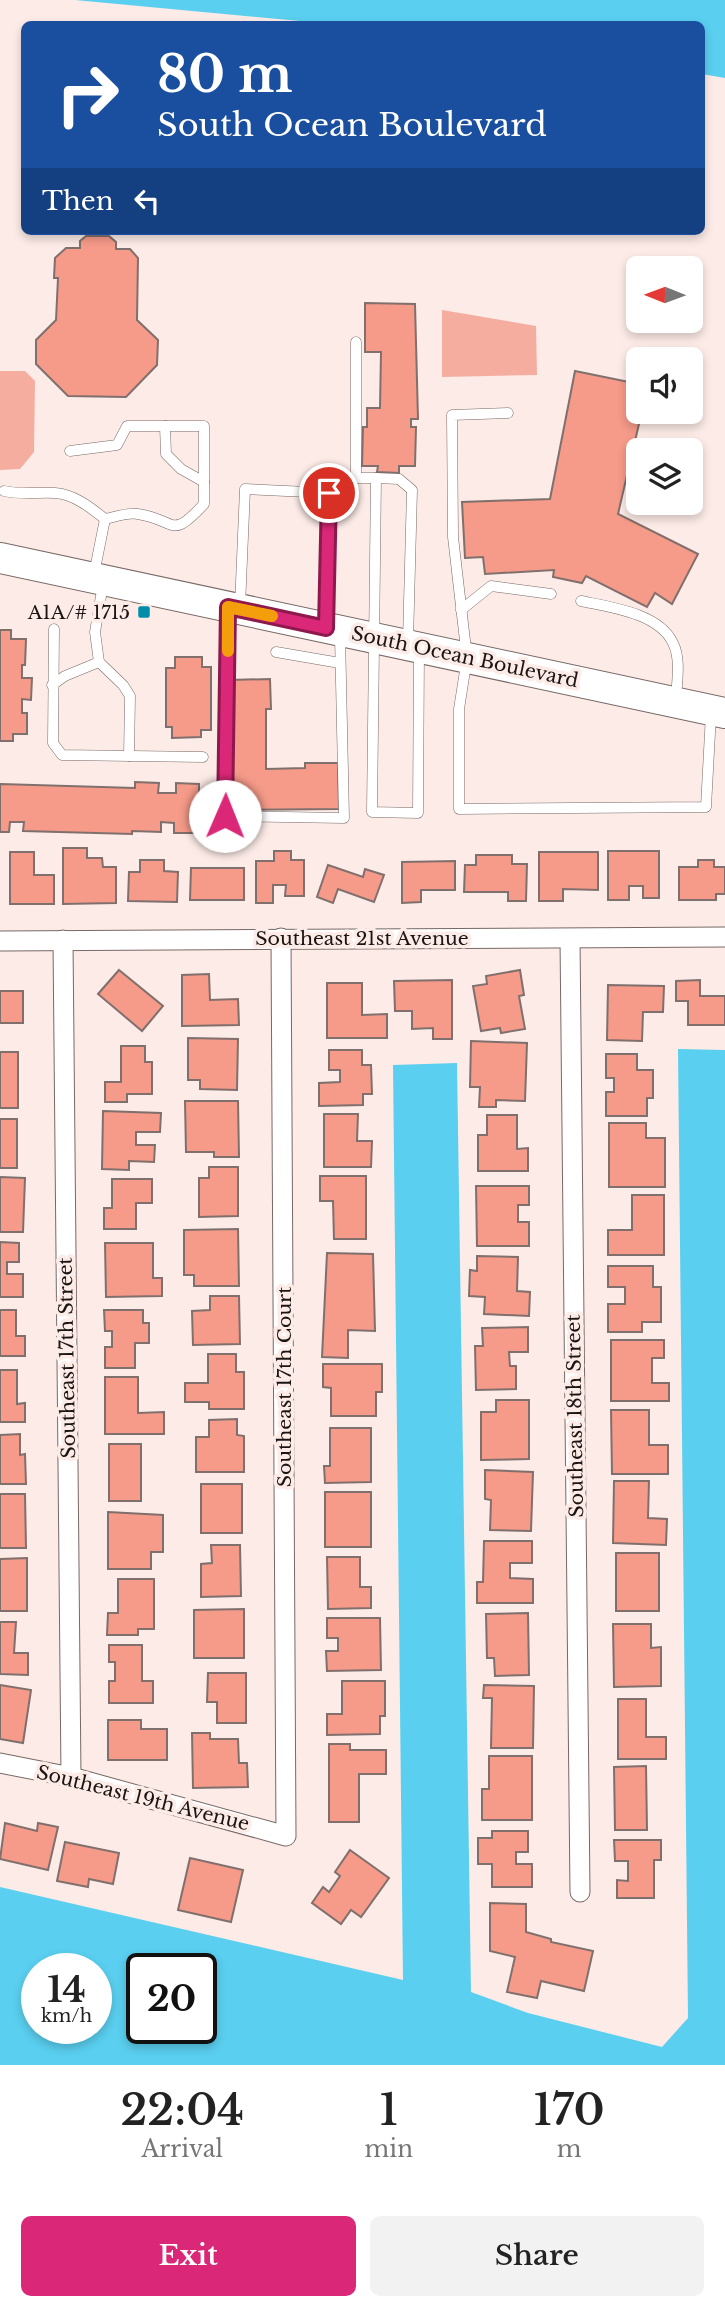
<!DOCTYPE html>
<html lang="en">
<head>
<meta charset="utf-8">
<style>
	body { margin:0; font-family:"Libre Baskerville",serif; background:#f2f2f2; color:#222; height:100vh; display:flex; flex-direction:column; font-size:26px; white-space:nowrap }
	* { box-sizing:border-box; margin:0 }
	p { font-size:23px; color:#767676 }
	.icon { flex:none; width:38px; height:38px; fill:none; stroke:currentColor; stroke-width:2; stroke-linecap:round; stroke-linejoin:round }
	.map { position:relative; height:2065px; overflow:hidden }
	.details { display:flex; flex-direction:column; background:#fff; flex:1 }
	.details>* { flex:none }
	.hud { position:absolute; left:21px; top:21px; width:684px; height:214px; border-radius:10px; box-shadow:0 4px 10px #0003; background:#1a4fa0; color:#fff; overflow:hidden }
	.needle { width:46px; rotate:271deg }
	.fabs { position:absolute; left:626px; top:256px; display:grid; gap:14px }
	.fabs a { display:grid; place-items:center; width:77px; height:77px; border-radius:10px; background:#fff; box-shadow:0 4px 10px #0003; font-size:35px }
	.speed { position:absolute; left:21px; top:1953px; display:flex; gap:14px; font-size:35px; font-weight:700; text-align:center }
	.speed>* { display:grid; place-content:center; width:91px; height:91px; border-radius:50%; background:#fff; box-shadow:0 4px 10px #0003; line-height:1 }
	.speed small { font-size:18px; font-weight:400 }
	.speed .limit { border:4px solid #111; border-radius:10px; background:#fff; color:#111 }
	.pin { position:absolute; display:grid; place-items:center; width:60px; height:60px; color:#fff; margin:-30px; border:4px solid #fff; border-radius:50%; box-shadow:0 2px 7px #0007 }
	.me { position:absolute; width:77px; margin:-38px; rotate:1deg; stroke-linejoin:round; filter:drop-shadow(0 0 5px #0008) }
	.turn { display:flex; align-items:center; gap:24px; height:147px; padding:0 21px; font-size:32px }
	.turn .icon { width:91px; height:91px; stroke-width:2.5 }
	.turn b { display:block; font-size:49px; line-height:60px }
	.then { display:flex; align-items:center; height:66px; padding:0 21px; background:#0003; gap:14px; font-size:26px }
	.eta { display:flex; justify-content:space-evenly; align-items:center; height:119px; text-align:center }
	.eta b { font-size:42px; font-weight:600; line-height:49px }
	.cta { display:flex; gap:14px; margin-top:auto; padding:14px 21px }
	.cta a { flex:1; height:80px; border-radius:10px; background:#db2777; color:#fff; font-size:28px; font-weight:600; line-height:80px; text-align:center }
	.cta a+a { background:#f2f2f2; color:#222 }
	.map>svg:first-child { display:block }
	.green { fill:#f5ada0 }
	.water { fill:#5acfef; fill-rule:evenodd }
	.building { fill:#f69a89; stroke:#80706d; stroke-width:2 }
	.lines { fill:none; stroke-linecap:round; stroke-linejoin:round }
	.service-casing { stroke:#786966; stroke-width:11 }
	.minor-casing { stroke:#786966; stroke-width:21 }
	.primary-casing { stroke:#786966; stroke-width:32 }
	.service { stroke:#fff; stroke-width:10 }
	.minor { stroke:#fff; stroke-width:19 }
	.primary { stroke:#fff; stroke-width:30 }
	.route-casing { stroke:#8e194d; stroke-width:18 }
	.route { stroke:#db2777; stroke-width:12 }
	.slow { stroke:#f59e0b; stroke-width:12 }
	.poi-dot { fill:#008daa; stroke:#fcebe7; stroke-width:2.5 }
	.labels { text-anchor:middle; dominant-baseline:central; stroke-width:7; stroke-linejoin:round; paint-order:stroke }
	.poi-label { font-size:19px; fill:#1a1513; stroke:#fcebe7; text-anchor:end }
	.street-label { font-size:19px; fill:#1a1513; stroke:#fcebe7 }
</style>
</head>
<body>
<div class="map">
<svg width="725" height="2065" viewBox="0 0 725 2065">
	<rect width="100%" height="100%" fill="#fcebe7"/>
	<g class="green">
		<polygon points="442,310 536,326 537,375 442,377"/>
		<polygon points="0,371 25,371 35,381 34,452 20,469 0,470"/>
	</g>
	<g class="water">
		<polygon points="75,0 725,0 725,78 702,74 702,24 332,24"/>
		<path d="M678 1049 725 1050V2065H0V1887L403 1980 393 1065 457 1063 471 1992 528 2013 662 2047 688 2018ZM37 1969H96V2028H37ZM142 1969H201V2028H142Z"/>
	</g>
	<g class="building">
		<polygon points="86,236 109,236 116,242 116,249 130,249 138,258 137,320 158,340 157,365 126,397 68,396 36,364 36,340 56,320 58,278 54,278 55,258 66,248 80,248 80,241"/>
		<polygon points="365,303 415,304 418,419 411,419 411,427 416,427 415,466 399,466 399,473 377,472 378,466 362,466 363,427 367,427 367,408 380,408 381,352 365,352"/>
		<polygon points="575,371 639,384 639,411 642,411 618,514 698,554 672,604 655,593 647,607 586,576 582,583 553,577 554,570 485,574 483,557 465,558 462,502 550,499"/>
		<polygon points="0,630 11,630 11,639 26,639 25,665 22,665 22,678 32,678 31,700 22,699 22,713 27,713 27,734 13,734 13,741 0,741"/>
		<polygon points="175,657 202,657 202,667 211,667 211,730 201,730 201,737 172,738 172,727 166,727 166,668 175,668"/>
		<polygon points="270,679 271,709 266,709 266,769 305,768 305,763 338,763 339,809 229,810 229,680"/>
		<polygon points="135,782 159,783 158,793 176,793 176,783 199,784 199,795 210,795 209,824 201,823 200,833 174,833 174,823 161,822 161,832 132,831 132,834 23,831 24,822 10,822 9,832 0,832 0,784 135,788"/>
		<polygon points="63,848 87,848 87,858 102,858 103,867 116,867 116,903 63,904"/>
		<polygon points="274,851 291,851 291,860 304,860 304,896 285,896 286,885 273,885 273,903 256,903 256,861 274,861"/>
		<polygon points="608,851 659,851 659,898 643,898 643,886 629,886 629,900 608,900"/>
		<polygon points="10,852 34,852 34,875 54,875 54,904 10,904"/>
		<polygon points="539,852 598,852 598,890 563,889 563,901 539,901"/>
		<polygon points="476,855 512,855 512,864 527,864 526,901 508,901 508,892 464,892 465,865 476,865"/>
		<polygon points="140,860 164,860 164,871 178,872 177,902 128,901 129,872 140,872"/>
		<polygon points="698,860 714,860 714,867 725,867 725,894 716,894 716,900 679,900 679,867 698,867"/>
		<polygon points="455,861 455,890 421,890 421,902 402,903 402,862"/>
		<polygon points="328,865 363,877 365,869 384,875 374,902 338,889 333,903 317,897"/>
		<polygon points="191,868 244,868 244,900 190,900"/>
		<polygon points="119,970 163,1006 142,1031 98,994"/>
		<polygon points="520,970 524,995 519,996 525,1029 501,1033 500,1028 481,1031 473,986 487,984 486,976"/>
		<polygon points="209,974 210,1000 238,999 239,1025 182,1026 182,975"/>
		<polygon points="452,980 452,1039 433,1039 433,1028 412,1029 412,1011 395,1011 394,981"/>
		<polygon points="700,980 700,996 725,996 725,1025 688,1025 688,1001 676,1001 676,981"/>
		<polygon points="327,983 362,983 362,1015 387,1014 387,1038 327,1038"/>
		<polygon points="608,985 664,986 663,1012 643,1012 642,1041 607,1040"/>
		<rect x="0" y="991" width="23" height="32"/>
		<polygon points="188,1038 238,1039 237,1090 200,1089 200,1080 188,1080"/>
		<polygon points="471,1041 527,1043 525,1101 496,1100 496,1107 479,1107 480,1087 470,1087"/>
		<polygon points="121,1046 145,1046 145,1062 152,1062 152,1094 127,1094 127,1102 105,1102 105,1082 121,1082"/>
		<polygon points="329,1050 362,1050 362,1065 371,1065 372,1094 363,1094 363,1105 319,1106 319,1083 340,1082 340,1070 329,1070"/>
		<rect x="0" y="1052" width="18" height="56"/>
		<polygon points="606,1054 637,1054 637,1070 653,1070 653,1098 647,1098 647,1116 606,1116 606,1092 614,1092 614,1078 606,1078"/>
		<polygon points="185,1101 238,1101 239,1157 214,1157 214,1152 186,1152"/>
		<polygon points="103,1111 161,1113 160,1132 136,1132 136,1145 155,1145 154,1162 129,1161 129,1170 102,1169"/>
		<polygon points="324,1114 358,1114 357,1141 372,1141 371,1167 324,1167"/>
		<polygon points="487,1115 517,1115 517,1149 528,1148 528,1171 478,1171 478,1135 487,1135"/>
		<rect x="0" y="1119" width="17" height="49"/>
		<polygon points="609,1123 646,1123 646,1138 665,1138 665,1187 609,1187"/>
		<polygon points="209,1167 238,1167 238,1216 199,1217 199,1178 209,1178"/>
		<polygon points="320,1176 366,1176 366,1239 334,1239 333,1201 320,1201"/>
		<polygon points="0,1177 25,1178 23,1232 0,1232"/>
		<polygon points="112,1179 152,1179 152,1203 136,1203 136,1229 104,1229 104,1208 112,1208"/>
		<polygon points="476,1186 529,1186 529,1205 518,1205 518,1222 529,1222 529,1246 477,1246"/>
		<polygon points="632,1195 664,1195 664,1255 608,1255 608,1230 632,1230"/>
		<polygon points="238,1229 239,1286 194,1286 194,1275 184,1275 184,1230"/>
		<polygon points="0,1242 19,1243 19,1262 7,1262 7,1274 23,1274 23,1297 0,1297"/>
		<polygon points="105,1243 153,1243 153,1278 162,1278 162,1296 106,1297"/>
		<polygon points="327,1253 373,1254 375,1331 348,1330 348,1358 322,1357"/>
		<polygon points="477,1256 518,1257 517,1291 530,1292 529,1316 484,1314 485,1297 469,1296 470,1270 477,1271"/>
		<polygon points="608,1266 653,1266 653,1287 661,1287 661,1322 642,1322 642,1332 608,1332 608,1304 625,1304 625,1287 608,1287"/>
		<polygon points="210,1296 239,1296 240,1344 193,1345 192,1311 210,1310"/>
		<polygon points="0,1310 16,1310 16,1336 25,1336 25,1356 0,1356"/>
		<polygon points="104,1310 143,1310 143,1323 149,1323 149,1343 135,1343 135,1368 105,1368 105,1347 112,1347 112,1331 105,1331"/>
		<polygon points="528,1327 528,1352 509,1352 510,1366 516,1366 516,1389 476,1390 475,1346 483,1346 482,1328"/>
		<polygon points="611,1340 664,1340 664,1358 652,1358 652,1383 669,1383 669,1401 611,1401"/>
		<polygon points="208,1354 236,1354 236,1372 244,1372 244,1409 209,1409 209,1402 185,1402 185,1383 208,1383"/>
		<polygon points="323,1364 382,1364 382,1392 376,1392 376,1416 331,1416 331,1388 323,1387"/>
		<polygon points="0,1370 17,1370 17,1404 25,1403 25,1422 0,1422"/>
		<polygon points="105,1377 138,1377 138,1413 164,1412 164,1434 105,1434"/>
		<polygon points="496,1400 529,1400 529,1459 481,1460 481,1412 496,1412"/>
		<polygon points="611,1410 649,1410 649,1445 668,1445 668,1474 612,1474"/>
		<polygon points="237,1419 237,1435 244,1436 244,1472 196,1472 196,1437 209,1437 209,1420"/>
		<polygon points="330,1428 371,1428 371,1482 325,1483 324,1466 330,1466"/>
		<polygon points="20,1434 20,1455 25,1454 26,1484 0,1484 0,1435"/>
		<rect x="109" y="1444" width="32" height="57"/>
		<polygon points="485,1470 533,1472 531,1531 490,1530 491,1500 485,1499"/>
		<polygon points="614,1481 649,1481 648,1518 667,1519 666,1545 613,1543"/>
		<rect x="201" y="1484" width="41" height="49"/>
		<rect x="325" y="1492" width="46" height="55"/>
		<polygon points="0,1494 25,1494 26,1548 0,1548"/>
		<polygon points="108,1512 163,1515 163,1552 151,1552 151,1569 108,1569"/>
		<polygon points="484,1541 532,1541 532,1563 510,1563 510,1578 533,1579 533,1603 477,1603 477,1582 483,1582"/>
		<polygon points="211,1545 240,1545 241,1596 201,1597 201,1564 212,1563"/>
		<rect x="616" y="1553" width="43" height="58"/>
		<polygon points="327,1557 360,1557 360,1587 371,1587 371,1608 328,1609"/>
		<polygon points="27,1558 27,1611 0,1611 0,1559"/>
		<polygon points="118,1579 154,1579 154,1629 138,1629 138,1635 107,1635 108,1613 118,1613"/>
		<polygon points="244,1609 244,1658 194,1658 194,1610"/>
		<polygon points="528,1613 529,1675 495,1676 494,1658 487,1658 486,1614"/>
		<polygon points="327,1618 380,1618 381,1670 327,1671 326,1651 338,1651 338,1638 327,1638"/>
		<polygon points="0,1622 16,1622 14,1653 28,1653 28,1675 0,1674"/>
		<polygon points="613,1624 651,1624 651,1648 661,1647 661,1686 614,1687"/>
		<polygon points="109,1645 142,1645 142,1681 153,1681 153,1703 109,1703 109,1681 115,1681 115,1662 109,1662"/>
		<polygon points="208,1673 246,1673 246,1723 217,1723 217,1702 207,1702"/>
		<polygon points="342,1681 385,1681 385,1716 380,1716 380,1734 327,1735 327,1714 342,1714"/>
		<polygon points="0,1685 31,1690 23,1743 0,1739"/>
		<polygon points="484,1685 534,1686 533,1748 491,1748 492,1698 483,1698"/>
		<polygon points="618,1699 646,1699 646,1737 666,1737 666,1759 618,1759"/>
		<polygon points="108,1720 141,1720 141,1729 167,1729 167,1760 108,1760"/>
		<polygon points="192,1733 210,1733 210,1739 238,1739 239,1763 247,1763 248,1787 193,1788"/>
		<polygon points="329,1744 350,1744 350,1750 386,1750 386,1774 359,1774 359,1822 329,1822"/>
		<polygon points="489,1756 532,1756 532,1820 482,1820 482,1789 489,1789"/>
		<polygon points="646,1766 647,1830 615,1830 614,1767"/>
		<polygon points="5,1823 37,1831 38,1823 58,1827 48,1870 0,1859"/>
		<polygon points="492,1831 528,1831 528,1852 516,1852 516,1864 532,1864 532,1887 492,1887 492,1864 478,1864 478,1838 492,1838"/>
		<polygon points="614,1840 661,1840 661,1860 654,1860 654,1898 617,1898 617,1880 628,1881 628,1861 615,1861"/>
		<polygon points="65,1842 119,1853 113,1884 89,1879 88,1887 57,1881"/>
		<polygon points="350,1850 389,1878 361,1917 351,1910 341,1924 312,1903 323,1887 329,1892 340,1876 335,1872"/>
		<polygon points="190,1858 243,1870 231,1922 178,1910"/>
		<polygon points="490,1903 526,1904 526,1932 551,1939 551,1942 593,1951 584,1991 541,1981 537,1998 507,1992 515,1957 490,1951"/>
	</g>
	<g class="lines">
		<defs>
			<g id="service">
				<polyline points="356,342 356,478 376,478"/>
				<polyline points="508,413 452,415 453,537 467,658 459,709 459,809 706,807 711,714"/>
				<polyline points="165,426 166,454 181,469 204,482"/>
				<path d="M70 451 117 445 127 426H204V504C170 541 177 520 138 514 128 512 115 517 105 519L94 574"/>
				<path d="M4 491C22 495 37 492 55 493 74 494 91 508 105 519"/>
				<polyline points="103,584 95,632 99,662 123,685 130,696 129,756"/>
				<path d="M581 601C610 607 659 613 673 643 681 659 677 681 676 698"/>
				<polyline points="240,606 245,489 329,493 326,624"/>
				<polyline points="228,609 225,816 344,818 340,635"/>
				<polyline points="461,610 491,586 551,594"/>
				<polyline points="54,629 53,743 62,755 203,757"/>
				<polyline points="408,641 412,490 399,479 376,478 372,812 418,813 419,650"/>
				<polyline points="276,652 340,663"/>
				<polyline points="52,685 65,676 99,662"/>
			</g>
			<g id="minor">
				<polyline points="570,939 580,1892"/>
				<polyline points="63,940 71,1777"/>
				<polyline points="0,941 725,937"/>
				<polyline points="0,1763 71,1777 286,1836 281,938"/>
			</g>
			<polyline id="primary" points="0,558 725,713"/>
		</defs>
		<use href="#service" class="service-casing"/>
		<use href="#minor" class="minor-casing"/>
		<use href="#primary" class="primary-casing"/>
		<use href="#service" class="service"/>
		<use href="#minor" class="minor"/>
		<use href="#primary" class="primary"/>
	</g>
	<g class="lines">
		<defs>
			<polyline id="route" points="225,816 228,607 326,628 329,493"/>
		</defs>
		<use href="#route" class="route-casing"/>
		<use href="#route" class="route"/>
		<polyline class="slow" points="228,651 228,607 272,616"/>
	</g>
	<rect class="poi-dot" x="137" y="605" width="14" height="14" rx="3.5"/>
	<g class="labels">
		<g class="poi-label">
			<text x="130" y="612">A1A/# 1715</text>
		</g>
		<g class="street-label">
			<text transform="translate(465 657) rotate(12)">South Ocean Boulevard</text>
			<text x="362" y="938">Southeast 21st Avenue</text>
			<text transform="translate(67 1358) rotate(-91)">Southeast 17th Street</text>
			<text transform="translate(284 1387) rotate(-90)">Southeast 17th Court</text>
			<text transform="translate(575 1416) rotate(-91)">Southeast 18th Street</text>
			<text transform="translate(143 1798) rotate(14)">Southeast 19th Avenue</text>
		</g>
	</g>
</svg>
<div class="fabs">
<a><svg class="needle" viewBox="-14 -14 28 28"><path d="M0-13l5 13h-10z" fill="#e53935"/><path d="M0 13l5-13h-10z" fill="#767676"/></svg></a>
<a><svg class="icon" aria-label="sound" viewBox="0 0 24 24"><path d="M4 9h4l5-4v14l-5-4H4zM17 9q2 3 0 6"/></svg></a>
<a><svg class="icon" aria-label="layers" viewBox="0 0 24 24"><path d="M12 4l9 5-9 5-9-5zM3 14l9 5 9-5"/></svg></a>
</div>
<div class="speed"><div>14<small>km/h</small></div><div class="limit">20</div></div>
<div class="pin" style="left:329px;top:493px;background:#d93025"><svg class="icon" aria-label="arrive" viewBox="0 0 24 24"><path d="M6 21V4h12l-3 4 3 4H6"/></svg></div>
<svg class="me" style="left:225px;top:816px" viewBox="-20 -20 40 40"><circle r="19" fill="#fff"/><path d="M0-13L10 11 0 6-10 11z" fill="#db2777"/></svg>
<div class="hud">
<div class="turn"><svg class="icon" aria-label="right" viewBox="0 0 24 24"><path d="M7 20v-9h11M14 6l5 5-5 5"/></svg><div><b>80 m</b>South Ocean Boulevard</div></div>
<div class="then">Then<svg class="icon" aria-label="left" viewBox="0 0 24 24"><path d="M17 20v-9H6M10 6l-5 5 5 5"/></svg></div>
</div>
</div>
<section class="details">
<div class="eta">
<div><b>22:04</b><p>Arrival</p></div>
<div><b>1</b><p>min</p></div>
<div><b>170</b><p>m</p></div>
</div>
<div class="cta"><a>Exit</a><a>Share</a></div>
</section>
</body>
</html>
